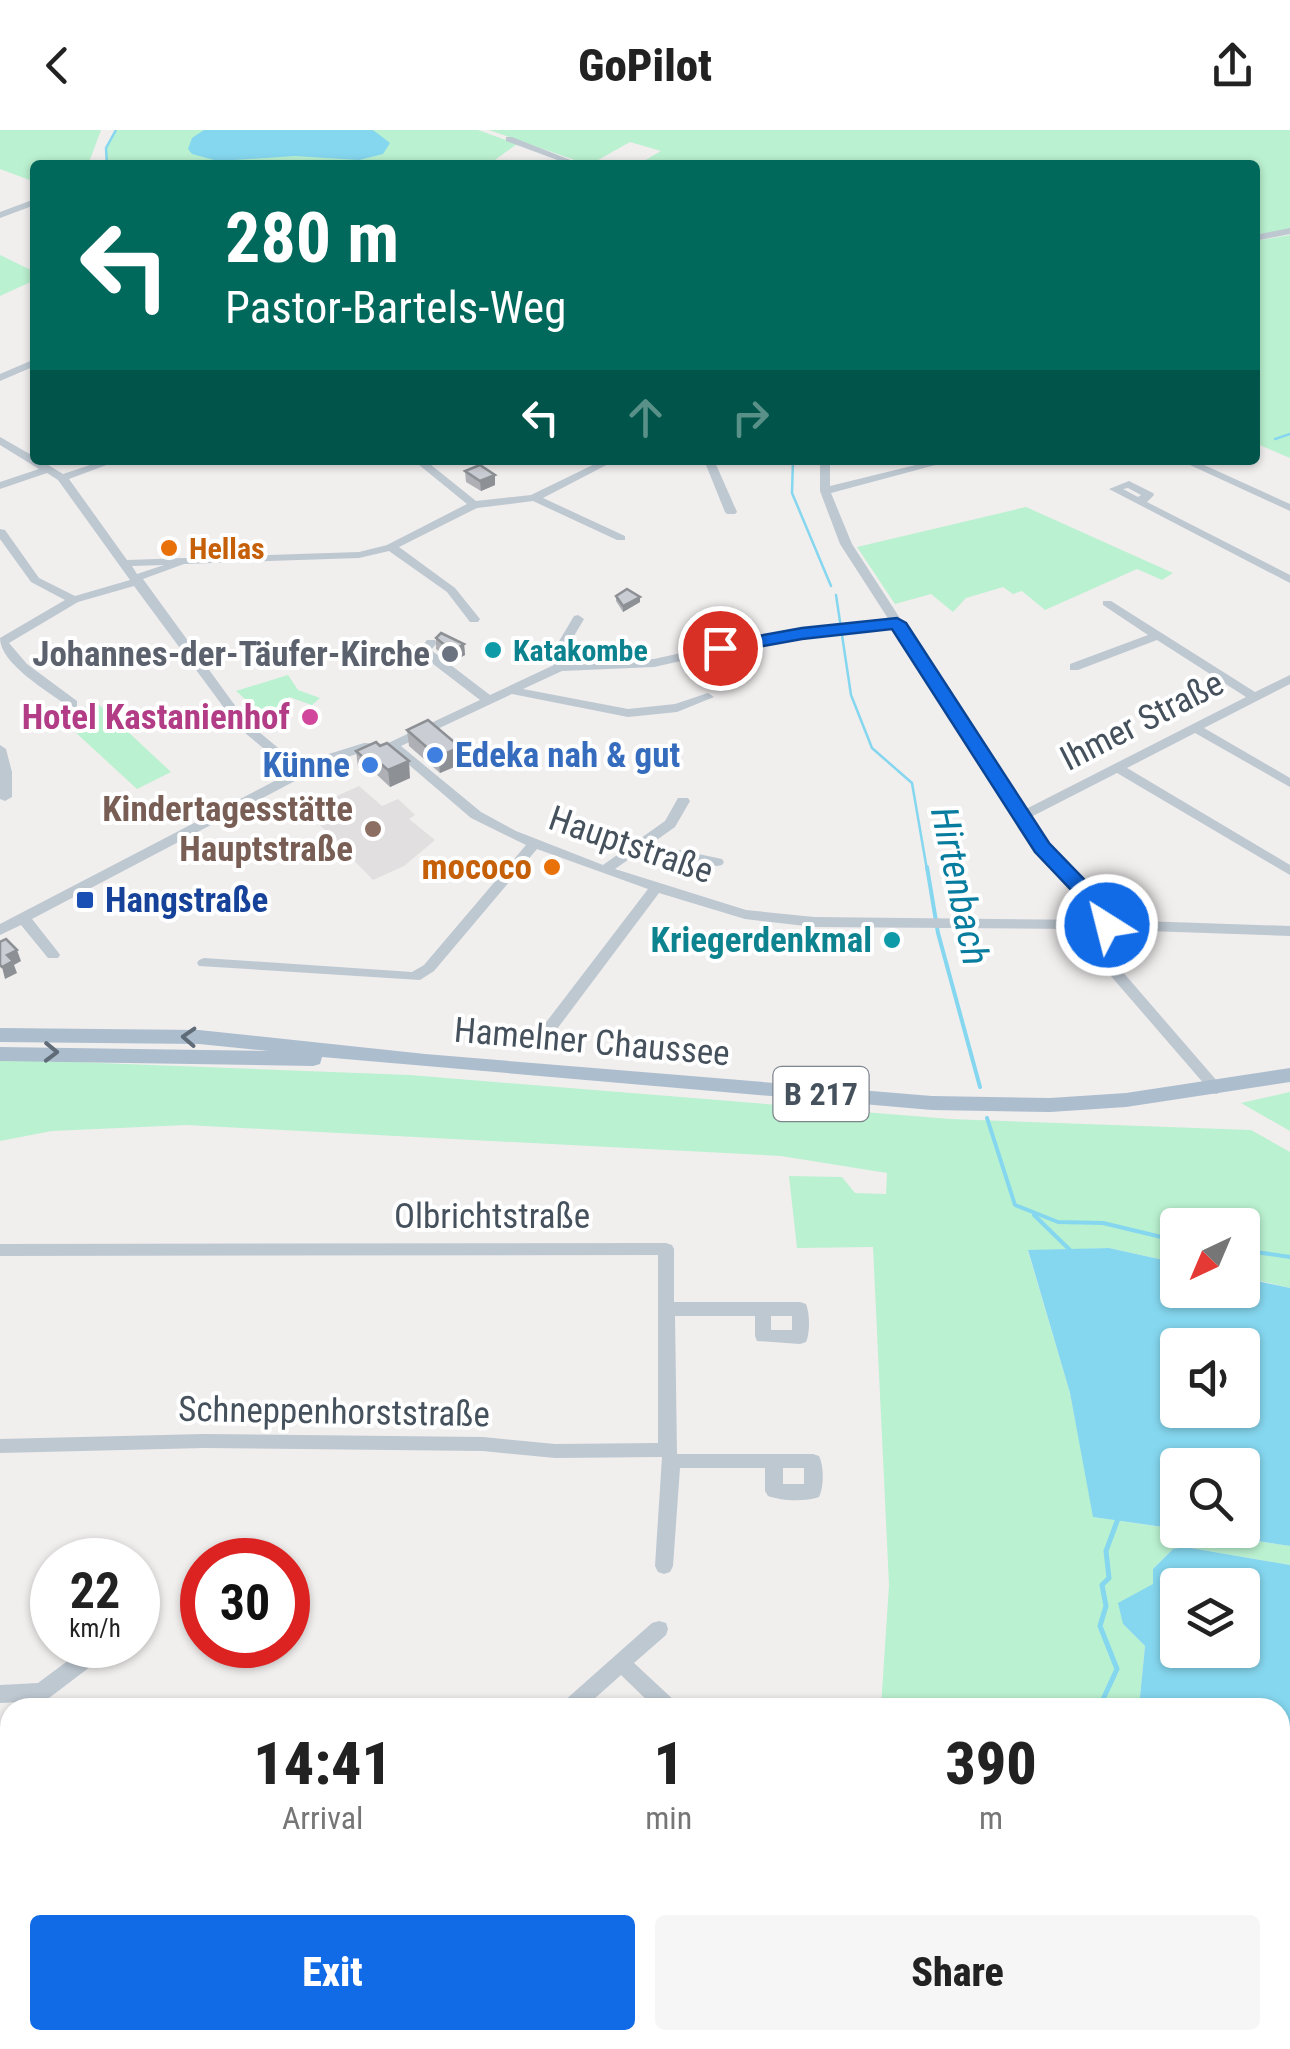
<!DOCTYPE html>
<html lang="en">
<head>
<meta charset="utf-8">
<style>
	body { margin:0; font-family:"Roboto Condensed",sans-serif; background:#f6f6f6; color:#222; height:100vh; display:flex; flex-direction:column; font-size:38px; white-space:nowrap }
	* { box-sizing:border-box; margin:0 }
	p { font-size:32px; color:#767676 }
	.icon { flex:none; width:55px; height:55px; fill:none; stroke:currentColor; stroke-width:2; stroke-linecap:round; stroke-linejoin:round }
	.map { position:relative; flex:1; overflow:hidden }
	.sheet { position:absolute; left:0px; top:1568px; width:1290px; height:352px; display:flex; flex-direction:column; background:#fff; border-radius:30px 30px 0 0; box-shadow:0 2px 8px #0004 }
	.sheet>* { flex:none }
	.banner { position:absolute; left:30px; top:30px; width:1230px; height:305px; border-radius:10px; box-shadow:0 2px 8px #0004; background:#00695c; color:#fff; overflow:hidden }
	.needle { width:65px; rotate:224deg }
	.buttons { position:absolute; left:1160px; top:1078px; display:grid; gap:20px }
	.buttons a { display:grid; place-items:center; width:100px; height:100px; border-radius:10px; background:#fff; box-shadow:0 2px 8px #0004; font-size:50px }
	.speed { position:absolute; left:30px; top:1408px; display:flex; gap:20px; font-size:50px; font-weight:700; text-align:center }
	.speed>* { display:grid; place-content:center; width:130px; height:130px; border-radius:50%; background:#fff; box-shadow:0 2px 8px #0004; line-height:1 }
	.speed small { font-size:25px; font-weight:400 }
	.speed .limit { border:15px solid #d22; background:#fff; color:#111 }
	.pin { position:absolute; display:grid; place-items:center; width:85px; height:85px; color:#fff; margin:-42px; border:5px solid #fff; border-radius:50%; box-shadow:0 2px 10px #0007 }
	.me { position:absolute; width:110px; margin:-55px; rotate:324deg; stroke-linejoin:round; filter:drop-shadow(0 0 8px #0008) }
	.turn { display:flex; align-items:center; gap:35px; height:210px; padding:0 30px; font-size:45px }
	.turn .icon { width:130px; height:130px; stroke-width:2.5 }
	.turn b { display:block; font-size:70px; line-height:85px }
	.lanes { display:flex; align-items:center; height:95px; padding:0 30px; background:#0003; justify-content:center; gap:50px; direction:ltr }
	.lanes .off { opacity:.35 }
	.eta { display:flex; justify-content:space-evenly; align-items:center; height:170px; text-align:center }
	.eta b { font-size:60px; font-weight:800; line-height:70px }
	.primary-button { display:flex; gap:20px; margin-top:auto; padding:20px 30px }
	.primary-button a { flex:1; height:115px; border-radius:10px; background:#116be7; color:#fff; font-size:40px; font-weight:800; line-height:115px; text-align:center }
	.primary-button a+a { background:#f6f6f6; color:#222 }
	header { display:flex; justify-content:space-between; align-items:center; height:130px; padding:0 30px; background:#fff; font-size:45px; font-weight:800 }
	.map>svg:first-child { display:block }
	.education { fill:#e2dfe0 }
	.green { fill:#baf1d0 }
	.water { fill:#85d7ef; fill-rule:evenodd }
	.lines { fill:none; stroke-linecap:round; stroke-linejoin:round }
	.stream-far2 { stroke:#85d7ef; stroke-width:2.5 }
	.stream-far1 { stroke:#85d7ef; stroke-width:4 }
	.stream { stroke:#85d7ef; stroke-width:5 }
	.minor { fill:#bec8d1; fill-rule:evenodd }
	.major { fill:#acbdce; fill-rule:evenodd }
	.wall { fill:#aeb0b5 }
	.shaded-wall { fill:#8d9094 }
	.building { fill:#cacdd3; stroke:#8d9094; stroke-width:2.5 }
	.oneway { stroke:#5f6c78 }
	.route { fill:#116be7; stroke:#0b4696; stroke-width:2.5 }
	.food-dot { fill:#e8710a; stroke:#fff; stroke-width:4 }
	.culture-dot { fill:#0f9aa8; stroke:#fff; stroke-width:4 }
	.worship-dot { fill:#6b7280; stroke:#fff; stroke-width:4 }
	.hotel-dot { fill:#d1479c; stroke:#fff; stroke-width:4 }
	.shop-dot { fill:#3f7fe0; stroke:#fff; stroke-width:4 }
	.education-dot { fill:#8d6e63; stroke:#fff; stroke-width:4 }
	.transit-dot { fill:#1a4fb4; stroke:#fff; stroke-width:4 }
	.labels { text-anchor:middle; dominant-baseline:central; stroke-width:8; stroke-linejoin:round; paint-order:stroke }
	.far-food-label { font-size:30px; font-weight:bold; fill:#c56008; stroke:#fff; text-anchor:start }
	.far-culture-label { font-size:30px; font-weight:bold; fill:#0d838f; stroke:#fff; text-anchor:start }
	.shield { fill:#fff; stroke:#7d858d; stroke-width:2.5 }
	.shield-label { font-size:32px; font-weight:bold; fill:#45515c }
	.worship-label { font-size:35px; font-weight:bold; fill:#5b616d; stroke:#fff; text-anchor:end }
	.hotel-label { font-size:35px; font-weight:bold; fill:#b23c85; stroke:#fff; text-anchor:end }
	.street-label { font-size:35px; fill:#45515c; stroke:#fff }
	.shop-label { font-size:35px; font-weight:bold; fill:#366cbe; stroke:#fff; text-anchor:start }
	.education-label { font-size:35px; font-weight:bold; fill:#785e54; stroke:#fff; text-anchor:end }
	.food-label { font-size:35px; font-weight:bold; fill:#c56008; stroke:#fff; text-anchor:end }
	.transit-label { font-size:35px; font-weight:bold; fill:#164399; stroke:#fff; text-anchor:start }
	.culture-label { font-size:35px; font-weight:bold; fill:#0d838f; stroke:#fff; text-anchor:end }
	.water-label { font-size:38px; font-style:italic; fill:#077c9e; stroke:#fff }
</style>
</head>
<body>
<header><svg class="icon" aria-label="back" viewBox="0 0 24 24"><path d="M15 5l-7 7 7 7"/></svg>GoPilot<svg class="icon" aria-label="share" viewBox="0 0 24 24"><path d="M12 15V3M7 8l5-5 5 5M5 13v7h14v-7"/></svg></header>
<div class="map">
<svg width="1290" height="1919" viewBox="0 0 1290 1919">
	<rect width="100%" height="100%" fill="#f1eeee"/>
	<polygon class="education" points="359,656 382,676 398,669 415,685 409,689 435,710 404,736 373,750 314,689 339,678 330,669"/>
	<g class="green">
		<polygon points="0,0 101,0 88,35 35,35 35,52 0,39"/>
		<polygon points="117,0 478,0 517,14 488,35 107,35 106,18"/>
		<polygon points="489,0 1290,0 1290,99 1255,105 1255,35 637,35 661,21 630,12 589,35"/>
		<polygon points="1290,105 1290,328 1255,313 1255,111"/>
		<polygon points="0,125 35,142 35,150 0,166"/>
		<polygon points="1026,377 1173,443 1162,450 1137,439 1045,480 1022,461 1013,464 1003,457 966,468 953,482 931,464 895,474 857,417"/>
		<polygon points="288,545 298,560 320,568 312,575 289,567 274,580 255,578 236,561"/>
		<polygon points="96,572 171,642 137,659 60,588"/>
		<polygon points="22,930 410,945 950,989 1251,1000 1290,1022 1290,1158 1243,1147 1242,1095 1178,1095 1177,1133 1109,1118 1028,1121 1070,1263 1094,1387 1290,1416 1290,1435 1185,1417 1173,1419 1153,1439 1153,1454 1123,1494 1145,1516 1139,1577 881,1577 889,1455 873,1117 797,1118 789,1046 842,1047 855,1063 886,1064 887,1043 781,1026 186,995 52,1001 0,1011 0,931"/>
		<polygon points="1290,962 1290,1001 1241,973"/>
		<polygon points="1290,1732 1290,1919 1018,1919 1010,1910 1280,1910 1280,1739"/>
	</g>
	<g class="water">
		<polygon points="204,0 373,0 390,13 383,24 359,30 295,26 218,31 192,24 188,19 192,8"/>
		<path d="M1109 1118 1177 1133 1178 1160H1242L1243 1148 1290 1158V1416L1185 1400H1242V1335H1178L1177 1399 1093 1387 1070 1263 1028 1120ZM1242 1215V1280H1178V1215Z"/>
		<path d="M1185 1417 1290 1435V1732L1280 1739V1578L1139 1577 1145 1516 1123 1494 1118 1473 1153 1454V1439L1173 1419ZM1178 1455H1242V1520H1178Z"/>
	</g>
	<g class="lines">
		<g class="stream-far2">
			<polyline points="107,35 106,18 116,0"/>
			<polyline points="1275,309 1290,304"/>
			<polyline points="793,330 792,363 831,456"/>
			<polyline points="836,465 851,565 872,618 912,653 927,740"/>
		</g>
		<g class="stream-far1">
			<polyline points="927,737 938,803 980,957"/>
			<polyline points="987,988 1015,1075 1058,1092 1103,1093 1178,1111"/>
			<polyline points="1034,1085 1072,1122"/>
			<polyline points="1242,1120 1290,1127"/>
		</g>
		<g class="stream">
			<polyline points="1099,1578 1117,1539 1100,1496 1106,1476 1102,1455 1109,1448 1106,1421 1119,1386"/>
			<polyline points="1031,1910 1039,1919"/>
		</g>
		<g class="minor">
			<polygon points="506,7 512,7 583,35 571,35 506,11"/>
			<polygon points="35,69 35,75 0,88 0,82"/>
			<polygon points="1290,98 1290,104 1255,111 1255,105"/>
			<polygon points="35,229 35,236 0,251 0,244"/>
			<path d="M0 307 35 327V330H40L63 344 105 330H120L69 349 127 430 359 422 387 415 467 374 413 330H425L476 371 531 365 603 330H616L543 368 625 406V410H617L533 371 477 378 399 417 455 458 480 489 478 492H470L447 462 389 421 359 428 184 434 143 449 247 592 301 637 319 627 364 613 386 614 480 570 420 524 418 521 427 510H435L437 513 431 520 490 565 554 535 552 523 574 486 578 485 584 489 564 523 565 533 654 529 762 505 889 490 840 414 820 361V330H830V356L936 330H954L831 363 852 414 1024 680 1246 567 1157 510 1078 540H1070V534L1148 505 1103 475V471H1111L1255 562 1290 545V554L1204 598 1290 648V657L1195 603 1127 638 1290 735V745L1117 643 1029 688 1047 715 1106 776 1112 790 1290 796V806L1089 799 1090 804 1224 959 1217 964 1212 963 1078 808 1075 799 814 797 745 789 659 763 554 903H544L542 899 544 895 648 759 537 719 434 841 420 850 199 836 197 833 199 830 204 828 412 842 424 835 526 715 471 688 394 622 369 620 329 633 32 789 58 822 60 825 58 828H48L21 795 0 805V794L292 642 239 598 134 456 78 472 9 513 27 534 77 571V577H69C49 562 0 534 0 508L65 470 31 452 0 409V399L5 400 39 448 75 466 130 450 58 350 47 343 0 359V352L39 339 0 315ZM164 435 137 444 132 436ZM894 497 1037 721 1095 781 1098 790 814 787 746 780 615 739 642 720 717 736 722 735 724 732 722 729 651 714 675 697 690 671 688 668H678L665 691 603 735 516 701 481 682 401 616 512 564 628 587 677 582 714 567 708 563 675 574 628 579 523 559 562 541 654 537 762 513Z"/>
			<polygon points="704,330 714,330 737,382 735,384 727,384 725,382"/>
			<polygon points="1179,330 1193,330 1290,374 1290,381"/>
			<path d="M1129 351 1153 363 1154 365 1147 372 1290 445V453L1109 359ZM1128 358 1141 365 1138 367 1123 359Z"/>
			<polygon points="0,615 6,619 12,642 12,667 5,671 0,669"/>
			<path d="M666 1113 672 1115 674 1119V1172H800L806 1174C810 1184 810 1203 806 1212L800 1214 757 1211 755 1206V1186H675L677 1324H813L819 1326C824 1336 824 1357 819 1367 805 1372 782 1371 768 1366L765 1361V1338H680L673 1436 670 1442 664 1444 658 1442 655 1436 662 1327 555 1328 483 1321 204 1318 0 1323V1309L204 1304 483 1307 555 1314 658 1313V1125L0 1126V1114ZM771 1186H792V1200H771ZM783 1338H804V1354H783Z"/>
			<polygon points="140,1465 147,1467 149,1473 145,1482 138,1484 138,1466"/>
			<polygon points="659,1491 666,1493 668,1499 666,1505 634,1533 676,1572 678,1578 655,1578 621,1545 584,1578 561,1578 563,1572 652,1493"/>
			<polygon points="89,1515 113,1515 111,1521 49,1568 42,1571 0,1573 0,1555 38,1553"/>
			<rect x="0" y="1639" width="10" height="18"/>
			<polygon points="0,1907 24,1910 28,1911 31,1919 0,1919"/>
			<polygon points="185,1910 212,1910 207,1919 180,1919"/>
			<polygon points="350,1910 375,1910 380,1919 355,1919"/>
		</g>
		<polygon class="major" points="0,898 199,900 425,924 932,966 1050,968 1126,963 1290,938 1290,952 1126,977 1050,982 932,980 322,927 320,934 313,936 0,931 0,917 269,921 199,914 0,912"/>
	</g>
	<g class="wall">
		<polygon points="465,341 495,355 481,361 466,352"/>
		<polygon points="616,466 640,472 623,482 616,471"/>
		<polygon points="436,508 464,514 465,525 452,532 436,519"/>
		<polygon points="407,600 461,634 440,643 409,616"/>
		<polygon points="376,612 410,648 390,657 374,642 367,646 358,637 356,621"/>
	</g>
	<g class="shaded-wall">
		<polygon points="495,345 495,355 481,361 480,351"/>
		<polygon points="640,467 640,472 623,482 623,476"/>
		<polygon points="464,514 465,525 452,532 452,521"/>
		<polygon points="460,617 461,634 440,643 438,627"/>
		<polygon points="372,626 374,642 367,646 365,629"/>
		<polygon points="409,631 410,648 390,657 388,640"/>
		<polygon points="17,820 21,831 14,835 17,843 5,849 2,837 7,825"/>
	</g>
	<g class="building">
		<polygon points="480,335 495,345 480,351 465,341"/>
		<polygon points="627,459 640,467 623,476 616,466"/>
		<polygon points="441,503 464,514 452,521 436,508"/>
		<polygon points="428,590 460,617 438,627 407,600"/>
		<polygon points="376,612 380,616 387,613 409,631 388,640 372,626 365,629 356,621"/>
		<polygon points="6,809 17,820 7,825 13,831 2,837 0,835 0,812"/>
	</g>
	<defs><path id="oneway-chevron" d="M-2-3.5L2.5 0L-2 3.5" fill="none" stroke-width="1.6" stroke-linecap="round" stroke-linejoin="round" transform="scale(2.5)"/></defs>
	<g class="oneway">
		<use href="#oneway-chevron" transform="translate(189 907) rotate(-177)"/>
		<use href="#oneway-chevron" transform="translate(51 922) rotate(1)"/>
	</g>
	<polygon class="route" points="897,488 906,493 1049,713 1108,774 1117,795 1114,800 1099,800 1092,782 1035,722 892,499 802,509 720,524 711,518 720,513 802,498"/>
	<g class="food-dot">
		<circle cx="169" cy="418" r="10"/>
		<circle cx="552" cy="737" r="10"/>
	</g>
	<g class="culture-dot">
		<circle cx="493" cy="520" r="10"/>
		<circle cx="892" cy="810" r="10"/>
	</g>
	<circle class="worship-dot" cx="450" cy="524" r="10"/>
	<circle class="hotel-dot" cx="310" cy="587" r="10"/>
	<g class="shop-dot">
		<circle cx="435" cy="625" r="10"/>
		<circle cx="370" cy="635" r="10"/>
	</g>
	<circle class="education-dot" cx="373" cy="699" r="10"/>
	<rect class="transit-dot" x="75" y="760" width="20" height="20" rx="5"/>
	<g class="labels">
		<g class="far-food-label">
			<text x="189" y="418">Hellas</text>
		</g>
		<g class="far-culture-label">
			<text x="513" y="520">Katakombe</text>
		</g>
		<rect class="shield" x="773.5" y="937" width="95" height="54" rx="8"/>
		<g class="shield-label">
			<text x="821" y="964">B 217</text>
		</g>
		<g class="worship-label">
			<text x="430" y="524">Johannes-der-Täufer-Kirche</text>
		</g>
		<g class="hotel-label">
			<text x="290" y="587">Hotel Kastanienhof</text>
		</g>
		<g class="street-label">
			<text transform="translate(1142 591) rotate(-27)">Ihmer Straße</text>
			<text transform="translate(631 715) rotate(19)">Hauptstraße</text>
			<text transform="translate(592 912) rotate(5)">Hamelner Chaussee</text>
			<text x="492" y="1086">Olbrichtstraße</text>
			<text transform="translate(334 1282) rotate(1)">Schneppenhorststraße</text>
		</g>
		<g class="shop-label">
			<text x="455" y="625">Edeka nah &amp; gut</text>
			<text x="350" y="635" text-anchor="end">Künne</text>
		</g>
		<g class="education-label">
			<text x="353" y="679">Kindertagesstätte<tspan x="353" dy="40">Hauptstraße</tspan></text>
		</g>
		<g class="food-label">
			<text x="532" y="737">mococo</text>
		</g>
		<g class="transit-label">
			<text x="105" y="770">Hangstraße</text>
		</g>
		<g class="culture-label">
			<text x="872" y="810">Kriegerdenkmal</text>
		</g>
		<g class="water-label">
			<text transform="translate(960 756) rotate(78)">Hirtenbach</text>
		</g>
	</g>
</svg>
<div class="buttons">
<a><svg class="needle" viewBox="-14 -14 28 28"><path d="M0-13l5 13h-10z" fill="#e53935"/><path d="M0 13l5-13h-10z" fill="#767676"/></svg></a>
<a><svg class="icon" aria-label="sound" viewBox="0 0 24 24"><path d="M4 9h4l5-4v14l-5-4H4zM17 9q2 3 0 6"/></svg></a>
<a><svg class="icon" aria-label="search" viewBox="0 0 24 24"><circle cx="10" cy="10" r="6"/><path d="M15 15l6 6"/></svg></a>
<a><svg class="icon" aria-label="layers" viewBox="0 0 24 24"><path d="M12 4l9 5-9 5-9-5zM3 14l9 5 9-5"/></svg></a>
</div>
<div class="speed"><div>22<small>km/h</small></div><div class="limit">30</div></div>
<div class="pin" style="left:720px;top:518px;background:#d93025"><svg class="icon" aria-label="arrive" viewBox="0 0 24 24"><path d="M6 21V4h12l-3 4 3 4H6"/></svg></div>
<svg class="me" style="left:1107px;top:795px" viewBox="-20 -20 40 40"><circle r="17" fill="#116be7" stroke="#fff" stroke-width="3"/><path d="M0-11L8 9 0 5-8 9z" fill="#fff"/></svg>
<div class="banner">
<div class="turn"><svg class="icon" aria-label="left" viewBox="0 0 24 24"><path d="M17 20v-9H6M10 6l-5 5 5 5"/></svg><div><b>280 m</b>Pastor-Bartels-Weg</div></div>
<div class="lanes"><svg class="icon" aria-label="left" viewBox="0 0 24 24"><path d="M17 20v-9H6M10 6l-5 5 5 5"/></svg><svg class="icon off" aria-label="ahead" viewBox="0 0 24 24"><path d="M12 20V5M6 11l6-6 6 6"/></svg><svg class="icon off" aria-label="right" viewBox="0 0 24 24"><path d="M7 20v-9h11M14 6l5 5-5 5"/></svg></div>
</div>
<section class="sheet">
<div class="eta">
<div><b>14:41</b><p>Arrival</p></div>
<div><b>1</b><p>min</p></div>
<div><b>390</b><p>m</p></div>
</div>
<div class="primary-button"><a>Exit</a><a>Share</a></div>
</section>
</div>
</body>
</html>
